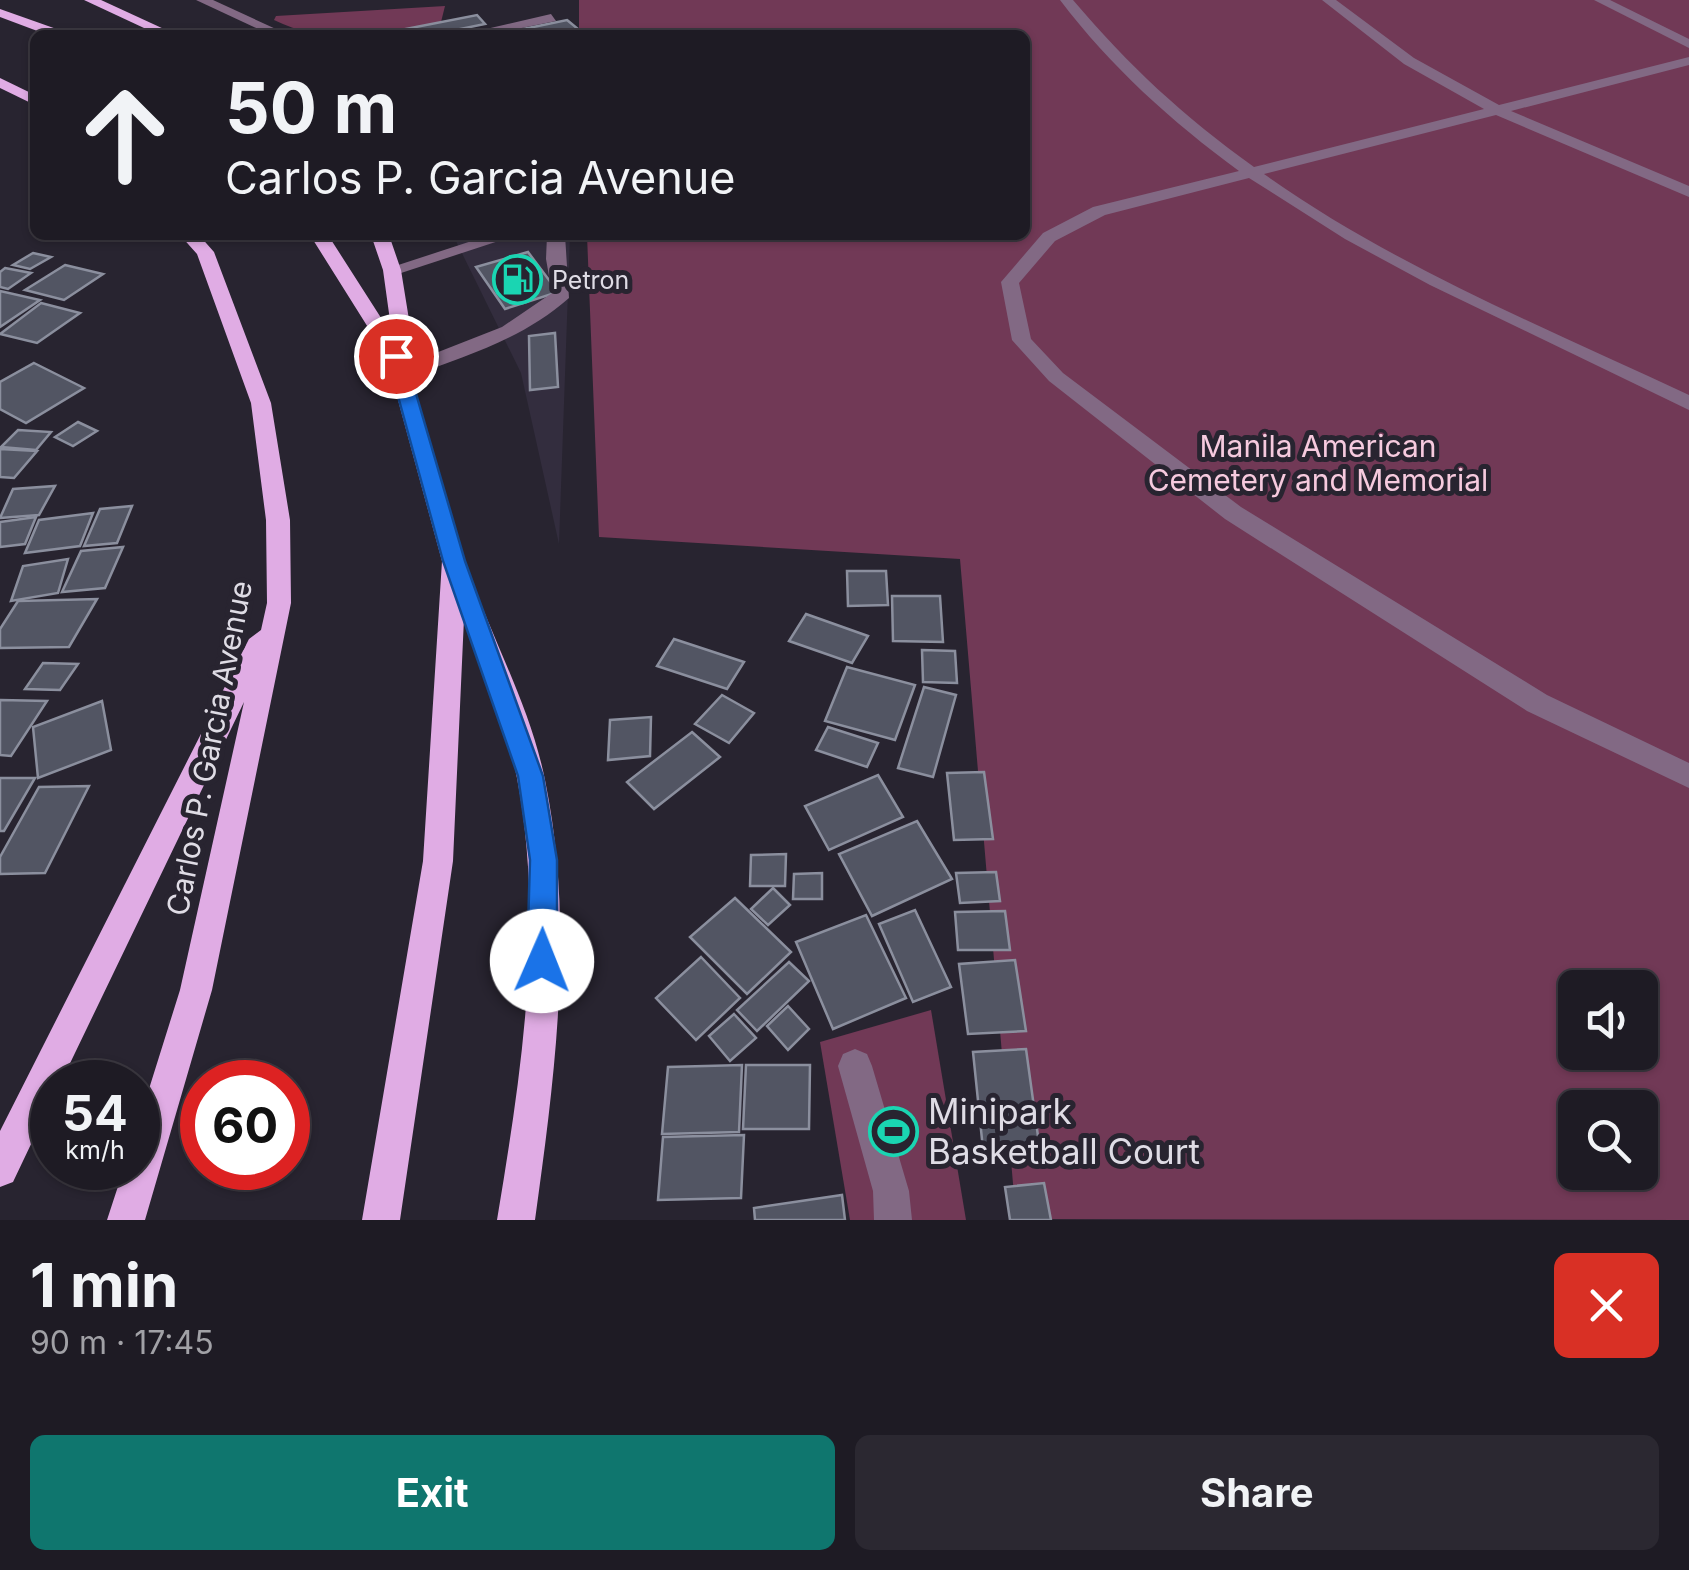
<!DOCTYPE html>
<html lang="en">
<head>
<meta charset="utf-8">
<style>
	body { margin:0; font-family:Inter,sans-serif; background:#2b2831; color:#f1f3f6; height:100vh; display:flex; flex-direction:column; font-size:38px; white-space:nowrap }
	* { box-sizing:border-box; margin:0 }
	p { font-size:32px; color:#a1a1a6 }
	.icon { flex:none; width:55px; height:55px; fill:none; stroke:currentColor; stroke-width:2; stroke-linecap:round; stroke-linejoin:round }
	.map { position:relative; height:1220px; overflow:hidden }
	.drawer { display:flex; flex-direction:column; background:#1e1b24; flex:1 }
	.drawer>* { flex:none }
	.top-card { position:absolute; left:30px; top:30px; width:1000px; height:210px; border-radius:15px; box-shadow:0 2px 8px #0004,0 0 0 2px #3c3941; background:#1e1b24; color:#f1f3f6; overflow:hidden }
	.controls { position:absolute; left:1558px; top:970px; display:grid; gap:20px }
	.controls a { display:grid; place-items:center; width:100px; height:100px; border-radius:15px; background:#1e1b24; box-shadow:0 2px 8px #0004,0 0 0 2px #3c3941; font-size:50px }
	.speed { position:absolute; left:30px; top:1060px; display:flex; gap:20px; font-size:50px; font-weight:700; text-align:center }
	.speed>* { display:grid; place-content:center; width:130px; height:130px; border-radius:50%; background:#1e1b24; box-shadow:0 2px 8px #0004,0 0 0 2px #3c3941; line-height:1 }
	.speed small { font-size:25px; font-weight:400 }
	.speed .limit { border:15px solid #d22; background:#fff; color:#111 }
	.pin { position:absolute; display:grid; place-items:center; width:85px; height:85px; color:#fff; margin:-42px; border:5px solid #fff; border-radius:50%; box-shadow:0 2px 10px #0007 }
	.me { position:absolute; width:110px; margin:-55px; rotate:1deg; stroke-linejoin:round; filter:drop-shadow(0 0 8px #0008) }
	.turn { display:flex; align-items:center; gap:35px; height:210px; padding:0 30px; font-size:45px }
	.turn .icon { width:130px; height:130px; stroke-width:2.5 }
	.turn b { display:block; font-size:70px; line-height:85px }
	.round { display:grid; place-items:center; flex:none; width:105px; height:105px; border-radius:15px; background:#2b2831 }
	.head { display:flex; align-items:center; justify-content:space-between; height:170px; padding:0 30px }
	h1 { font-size:60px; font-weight:700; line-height:75px }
	.button { display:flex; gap:20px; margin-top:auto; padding:20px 30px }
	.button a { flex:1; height:115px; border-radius:15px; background:#0f766e; color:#fff; font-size:40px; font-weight:700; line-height:115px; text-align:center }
	.button a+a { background:#2b2831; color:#f1f3f6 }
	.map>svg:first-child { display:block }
	.built { fill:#332d3e }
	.green { fill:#713956; fill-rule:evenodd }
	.building { fill:#525563; stroke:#8b8f9e; stroke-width:2.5 }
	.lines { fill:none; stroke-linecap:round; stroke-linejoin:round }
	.minor { fill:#826984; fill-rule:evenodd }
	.major { fill:#e0ace4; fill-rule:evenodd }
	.route { fill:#1a73e8; stroke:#114b97; stroke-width:2.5 }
	.labels { text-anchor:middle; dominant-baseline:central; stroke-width:10; stroke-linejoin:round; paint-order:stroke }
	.far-poi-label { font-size:25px; fill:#dfdce5; stroke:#282430; text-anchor:start }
	.park-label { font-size:30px; fill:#f6cade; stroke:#282430 }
	.street-label { font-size:30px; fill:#dfdce5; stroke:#282430 }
	.near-poi-label { font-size:35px; fill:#dfdce5; stroke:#282430; text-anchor:start }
</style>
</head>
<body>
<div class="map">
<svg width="1689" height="1220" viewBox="0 0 1689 1220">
	<rect width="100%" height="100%" fill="#282430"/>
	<polygon class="built" points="453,235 570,235 559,544 521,373"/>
	<g class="green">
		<path d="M579 0H1689V1220L1016 1219 960 559 599 537 587 235H1025V35H579ZM1575 988H1640V1052H1575ZM1575 1108H1640V1172H1575Z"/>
		<path d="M445 6 441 22C383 34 329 47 274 20L276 16Z"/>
		<polygon points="931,1010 966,1220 850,1220 820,1042"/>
	</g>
	<g class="building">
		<polygon points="477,15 485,24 431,35 375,35"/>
		<polygon points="567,20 578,29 549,35 494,35"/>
		<polygon points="528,252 558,292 505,309 476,267"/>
		<polygon points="33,253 51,257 30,269 13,265"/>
		<polygon points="65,265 103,274 64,300 25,290"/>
		<polygon points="5,268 31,273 8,289 0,287 0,272"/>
		<polygon points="0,291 40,300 0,327"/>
		<polygon points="41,303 80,313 37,343 0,334"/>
		<polygon points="555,333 558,387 530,390 529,336"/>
		<polygon points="34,363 84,388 26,423 0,409 0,382"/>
		<polygon points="78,422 97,431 73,446 55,437"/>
		<polygon points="18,430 51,432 36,450 1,447"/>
		<polygon points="0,449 37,451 14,478 0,477"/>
		<polygon points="55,486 39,515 0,518 13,489"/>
		<polygon points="132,506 117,543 84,546 100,509"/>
		<polygon points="93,513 80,546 25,553 39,520"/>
		<polygon points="36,517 25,544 0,547 0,522"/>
		<polygon points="123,547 105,588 62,592 81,551"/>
		<polygon points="68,559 58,593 11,601 23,566"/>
		<polygon points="847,571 886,571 888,605 848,606"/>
		<polygon points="892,596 940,596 943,642 893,641"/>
		<polygon points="97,599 69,647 0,648 0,629 18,601"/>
		<polygon points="806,614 868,636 852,663 789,641"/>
		<polygon points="674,639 744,662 727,689 657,666"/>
		<polygon points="922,650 955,651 957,683 923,682"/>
		<polygon points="43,663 78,664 60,690 25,689"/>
		<polygon points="847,667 915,685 895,740 825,721"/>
		<polygon points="924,687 956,695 933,777 898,768"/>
		<polygon points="722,695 754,713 729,743 695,724"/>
		<polygon points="0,700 47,701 11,756 0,755"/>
		<polygon points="102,701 111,750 38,778 33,727"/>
		<polygon points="651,717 650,756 608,760 610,720"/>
		<polygon points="828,727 878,743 867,767 816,750"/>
		<polygon points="692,732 720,757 654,809 627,782"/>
		<polygon points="984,772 993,839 954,840 947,773"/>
		<polygon points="878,775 903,817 829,850 805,806"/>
		<polygon points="0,778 35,778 4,831 0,831"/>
		<polygon points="89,786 45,873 0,874 0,857 39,787"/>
		<polygon points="917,821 952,879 872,916 839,854"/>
		<polygon points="786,854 785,886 750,886 751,855"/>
		<polygon points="996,872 1000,901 960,903 956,873"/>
		<polygon points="822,873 822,899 793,899 794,874"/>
		<polygon points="773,888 790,905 768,925 751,909"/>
		<polygon points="735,898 791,952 747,994 690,937"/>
		<polygon points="915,910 951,987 913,1002 879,924"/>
		<polygon points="1005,911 1010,950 958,950 955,912"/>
		<polygon points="866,915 906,998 833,1029 796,942"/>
		<polygon points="701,957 740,998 696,1040 656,998"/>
		<polygon points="1015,960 1026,1031 968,1034 959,964"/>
		<polygon points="789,962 809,981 757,1031 737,1010"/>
		<polygon points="788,1006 809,1029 788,1050 767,1026"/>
		<polygon points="734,1014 756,1038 730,1061 709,1036"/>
		<polygon points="1026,1049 1041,1158 984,1159 973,1052"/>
		<polygon points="742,1065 739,1132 662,1134 668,1067"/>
		<polygon points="746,1065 810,1065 809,1129 743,1129"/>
		<polygon points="744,1135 741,1198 658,1200 663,1137"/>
		<polygon points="1044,1183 1051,1220 1010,1220 1005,1187"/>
		<polygon points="842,1195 845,1220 755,1220 754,1208"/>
	</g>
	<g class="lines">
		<g class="minor">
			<polygon points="196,0 213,0 289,35 271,35"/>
			<path d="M1060 0H1073C1130 67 1182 115 1254 167L1484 109 1404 64 1322 0H1336L1414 58 1499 105 1689 57V65L1511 111 1689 186V197L1496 115 1264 174C1393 266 1546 328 1689 395V410L1430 285 1345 239 1249 178 1105 215 1055 241 1019 283 1031 339 1063 373 1241 507 1547 695 1689 763V788L1527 711 1225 519 1049 381 1012 340 1001 282 1043 233 1093 207 1239 171C1171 121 1111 67 1060 0Z"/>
			<polygon points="1594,0 1610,0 1689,39 1689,48"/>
			<polygon points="551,14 556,21 487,35 460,35"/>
			<polygon points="490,235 517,235 398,274 383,270"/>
			<path d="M547 235H565L569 298C524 338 469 355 414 375H400V367L502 327 552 293 546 259Z"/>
			<polygon points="855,1049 867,1054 872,1066 909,1191 912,1220 874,1220 873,1191 838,1066 843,1054"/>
		</g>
		<g class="major">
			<polygon points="84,0 101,0 177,35 159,35"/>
			<polygon points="0,9 65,32 67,35 48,35 0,17"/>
			<polygon points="0,78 35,95 35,105 0,88"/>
			<polygon points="180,235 199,235 214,252 271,403 290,520 291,603 212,990 145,1220 107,1220 124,1168 138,1168 138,1124 180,990 244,702 61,1082 52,1082 52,1100 13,1182 0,1187 0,1131 249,639 261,630 267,603 266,520 251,403 197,254"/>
			<path d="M310 235H328L392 335 383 270 371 235H389L401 270 416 363 409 368C429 434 445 502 467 566 491 638 530 705 545 780 575 926 555 1075 535 1220H497C521 1075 545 924 517 778 506 723 484 670 464 618L453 861 400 1220H362L423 861 442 561 386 356Z"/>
		</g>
	</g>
	<polygon class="route" points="396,351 405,356 465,561 543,776 557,860 557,961 552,971 542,975 532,971 527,961 530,860 518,776 443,561 387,356"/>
	<defs>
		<symbol id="fuel-ring" viewBox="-11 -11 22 22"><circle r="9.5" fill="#282430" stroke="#1ad5b2" stroke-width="1.5"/><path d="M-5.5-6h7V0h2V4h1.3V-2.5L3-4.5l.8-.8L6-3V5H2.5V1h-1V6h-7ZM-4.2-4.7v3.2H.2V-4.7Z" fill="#1ad5b2"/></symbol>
		<symbol id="stadium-ring" viewBox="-11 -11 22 22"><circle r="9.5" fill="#282430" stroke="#1ad5b2" stroke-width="1.5"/><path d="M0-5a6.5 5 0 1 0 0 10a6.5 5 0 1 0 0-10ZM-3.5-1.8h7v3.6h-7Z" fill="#1ad5b2"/></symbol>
	</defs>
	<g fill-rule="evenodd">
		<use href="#fuel-ring" x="490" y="252" width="55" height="55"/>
		<use href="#stadium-ring" x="866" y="1104" width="55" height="55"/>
	</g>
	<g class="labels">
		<g class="far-poi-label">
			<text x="552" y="280">Petron</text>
		</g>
		<g class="park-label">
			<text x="1318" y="446">Manila American<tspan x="1318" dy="34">Cemetery and Memorial</tspan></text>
		</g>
		<g class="street-label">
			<text transform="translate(209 748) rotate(-79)">Carlos P. Garcia Avenue</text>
		</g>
		<g class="near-poi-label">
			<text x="928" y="1111">Minipark<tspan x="928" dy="40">Basketball Court</tspan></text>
		</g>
	</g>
</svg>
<div class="controls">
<a><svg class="icon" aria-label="sound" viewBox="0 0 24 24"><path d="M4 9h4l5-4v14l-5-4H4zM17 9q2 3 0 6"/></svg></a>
<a><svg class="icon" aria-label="search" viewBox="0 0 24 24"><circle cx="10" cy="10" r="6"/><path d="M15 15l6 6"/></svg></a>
</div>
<div class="speed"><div>54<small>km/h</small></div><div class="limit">60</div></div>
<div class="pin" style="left:396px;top:356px;background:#d93025"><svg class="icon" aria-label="arrive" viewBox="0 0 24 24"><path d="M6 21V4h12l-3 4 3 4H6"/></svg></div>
<svg class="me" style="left:542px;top:961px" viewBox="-20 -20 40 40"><circle r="19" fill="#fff"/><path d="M0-13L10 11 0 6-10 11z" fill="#1a73e8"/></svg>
<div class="top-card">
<div class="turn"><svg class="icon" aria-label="ahead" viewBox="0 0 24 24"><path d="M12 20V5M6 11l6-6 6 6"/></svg><div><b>50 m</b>Carlos P. Garcia Avenue</div></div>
</div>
</div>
<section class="drawer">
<div class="head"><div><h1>1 min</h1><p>90 m · 17:45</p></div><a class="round" style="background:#d93025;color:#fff"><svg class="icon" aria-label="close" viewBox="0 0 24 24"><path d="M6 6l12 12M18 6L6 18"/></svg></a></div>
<div class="button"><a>Exit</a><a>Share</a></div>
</section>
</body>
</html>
